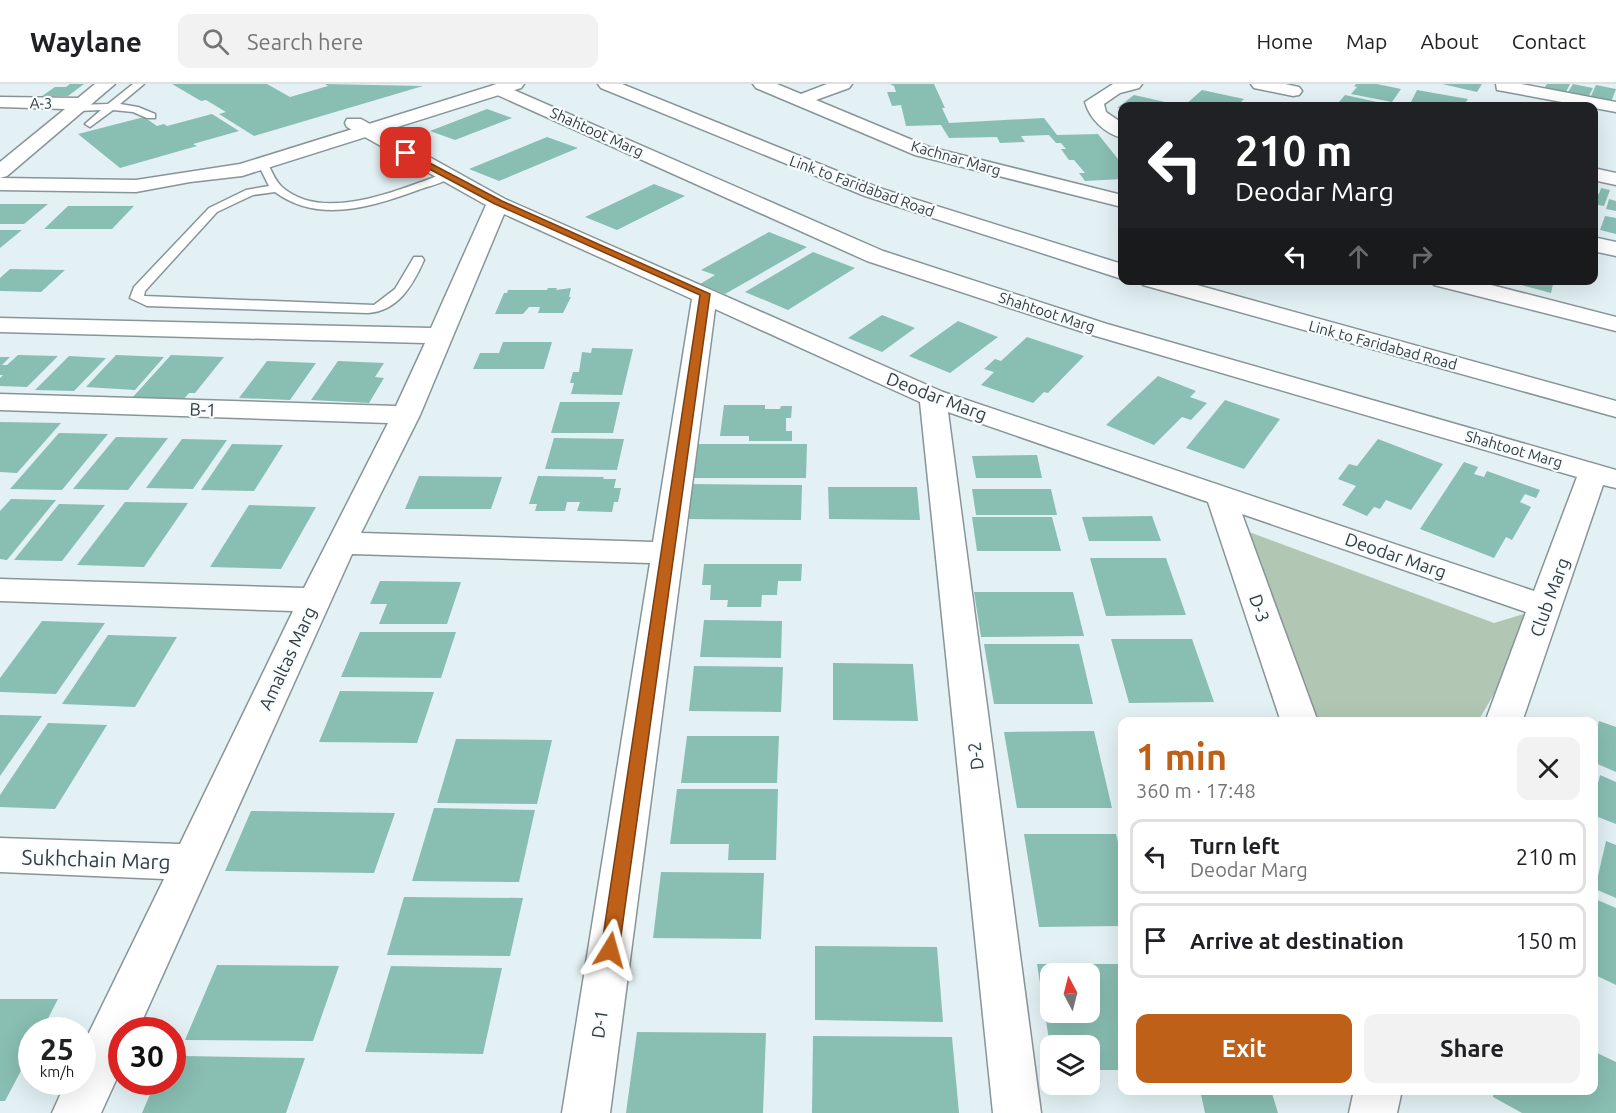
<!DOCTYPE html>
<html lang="en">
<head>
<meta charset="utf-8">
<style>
	body { margin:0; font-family:Ubuntu,sans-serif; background:#f2f2f2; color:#202124; height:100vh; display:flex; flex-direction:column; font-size:22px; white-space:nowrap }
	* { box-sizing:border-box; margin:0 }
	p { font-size:20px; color:#757577 }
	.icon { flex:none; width:33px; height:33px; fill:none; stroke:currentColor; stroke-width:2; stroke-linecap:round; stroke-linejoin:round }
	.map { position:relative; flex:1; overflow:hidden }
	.details { position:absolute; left:1118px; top:633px; width:480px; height:378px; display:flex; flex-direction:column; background:#fff; border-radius:12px; box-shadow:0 6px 24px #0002 }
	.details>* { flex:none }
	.banner { position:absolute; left:1118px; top:18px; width:480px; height:183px; border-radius:12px; box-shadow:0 6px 24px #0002; background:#202124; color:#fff; overflow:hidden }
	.needle { width:39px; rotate:353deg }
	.controls { position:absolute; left:1040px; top:879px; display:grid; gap:12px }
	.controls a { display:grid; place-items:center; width:60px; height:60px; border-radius:12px; background:#fff; box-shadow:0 6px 24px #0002; font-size:30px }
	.speed { position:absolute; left:18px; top:933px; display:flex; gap:12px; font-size:30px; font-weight:700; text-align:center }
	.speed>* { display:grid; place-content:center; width:78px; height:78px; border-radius:50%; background:#fff; box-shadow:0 6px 24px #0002; line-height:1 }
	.speed small { font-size:15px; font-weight:400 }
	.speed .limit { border:9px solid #d22; background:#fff; color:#111 }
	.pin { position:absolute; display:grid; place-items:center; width:51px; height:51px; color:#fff; margin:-26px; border-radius:12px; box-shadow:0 3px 9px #0006 }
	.me { position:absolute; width:66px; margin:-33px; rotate:8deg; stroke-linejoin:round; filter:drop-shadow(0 0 4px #0008) }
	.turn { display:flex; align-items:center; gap:21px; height:126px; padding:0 18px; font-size:27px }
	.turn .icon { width:78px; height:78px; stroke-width:2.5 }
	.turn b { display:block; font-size:42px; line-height:51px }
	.lanes { display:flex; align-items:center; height:57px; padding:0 18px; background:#0003; justify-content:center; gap:30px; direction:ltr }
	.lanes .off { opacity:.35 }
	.round { display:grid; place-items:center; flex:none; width:63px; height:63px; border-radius:12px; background:#f2f2f2 }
	.headline { display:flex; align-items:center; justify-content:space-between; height:102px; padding:0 18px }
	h1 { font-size:36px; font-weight:700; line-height:45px; color:#be6017 }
	.cta { display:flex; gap:12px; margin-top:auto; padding:12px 18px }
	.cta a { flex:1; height:69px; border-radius:12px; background:#be6017; color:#fff; font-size:24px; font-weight:700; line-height:69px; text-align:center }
	.cta a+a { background:#f2f2f2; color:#202124 }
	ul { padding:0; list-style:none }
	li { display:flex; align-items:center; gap:18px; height:75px; margin:0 12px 9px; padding:0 6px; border:3px solid #e0e0e0; border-radius:12px }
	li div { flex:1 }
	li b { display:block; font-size:22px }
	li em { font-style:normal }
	header { display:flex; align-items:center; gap:36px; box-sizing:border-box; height:84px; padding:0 30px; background:#fff; border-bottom:2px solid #e0e0e0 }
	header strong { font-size:28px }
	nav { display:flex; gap:33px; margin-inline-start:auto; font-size:21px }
	.search { width:420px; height:54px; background:#f2f2f2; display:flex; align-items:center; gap:15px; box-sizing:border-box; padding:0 21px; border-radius:12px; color:#757577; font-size:22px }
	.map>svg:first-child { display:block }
	.green { fill:#b1c7b3 }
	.building { fill:#89beb2; fill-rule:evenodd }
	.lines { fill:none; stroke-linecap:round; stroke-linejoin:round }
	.lane-casing { stroke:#889598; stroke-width:3 }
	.street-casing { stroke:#889598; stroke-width:3 }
	.secondary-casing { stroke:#889598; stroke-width:3 }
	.primary-casing { stroke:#889598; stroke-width:3 }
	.lane { fill:#fff; fill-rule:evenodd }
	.street { fill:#fff; fill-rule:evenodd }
	.secondary { fill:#fff; fill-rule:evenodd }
	.primary { fill:#fff; fill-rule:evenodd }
	.route { fill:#be6017; stroke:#7c3e0f; stroke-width:1.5 }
	.labels { text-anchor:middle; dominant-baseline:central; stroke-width:4.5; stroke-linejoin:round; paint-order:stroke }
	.far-street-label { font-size:15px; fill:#373d3e; stroke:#f7fdfe }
	.street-label { font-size:18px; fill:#373d3e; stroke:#f7fdfe }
	.near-street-label { font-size:21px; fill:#373d3e; stroke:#f7fdfe }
</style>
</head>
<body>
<header>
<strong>Waylane</strong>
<div class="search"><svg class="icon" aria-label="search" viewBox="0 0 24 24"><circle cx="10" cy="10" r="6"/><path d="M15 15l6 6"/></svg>Search here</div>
<nav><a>Home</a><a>Map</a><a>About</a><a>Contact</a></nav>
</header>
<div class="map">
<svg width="1616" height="1029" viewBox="0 0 1616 1029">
	<rect width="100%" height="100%" fill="#e3f1f4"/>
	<polygon class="green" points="1249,448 1494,539 1546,523 1478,637 1308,637"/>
	<g class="building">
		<polygon points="70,0 84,0 68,12 42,12 55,3 66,3"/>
		<polygon points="172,0 267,0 290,13 328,2 325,0 423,2 254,52 219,30 226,28 206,16 201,17"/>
		<polygon points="890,0 934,0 945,24 942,24 949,39 1044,34 1057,51 1098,50 1122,80 1122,95 1085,97 1079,89 1085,89 1074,76 1069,76 1061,65 1066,65 1061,59 1056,59 1049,51 1021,52 1025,58 1000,59 997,53 949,54 941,41 906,42 901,21 892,22 887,8 896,8 894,2"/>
		<polygon points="1356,0 1377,0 1401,5 1392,18 1351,10 1357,3 1354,2"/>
		<polygon points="1442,0 1482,0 1477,8"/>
		<polygon points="1547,0 1570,0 1566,8 1544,4"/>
		<polygon points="1573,0 1593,4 1589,12 1568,8"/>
		<polygon points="1596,1 1616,5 1611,18 1590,14"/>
		<polygon points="1202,6 1244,15 1237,22 1184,22"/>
		<polygon points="1417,6 1468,15 1463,22 1409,22"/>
		<polygon points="1134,11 1183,22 1182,22 1117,24"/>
		<polygon points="1345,11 1391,21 1359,22 1339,18"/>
		<polygon points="487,25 512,34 455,56 430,47"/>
		<polygon points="212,30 239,47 193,60 197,62 120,84 78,50 144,33 157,42 164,40 167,42"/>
		<polygon points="547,53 578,64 499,97 469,85"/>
		<polygon points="654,100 685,112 617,146 585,133"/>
		<polygon points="1601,104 1610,106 1604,122 1593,120 1593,109 1599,110"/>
		<polygon points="1609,115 1616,117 1616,127 1606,125"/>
		<polygon points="0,120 48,120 24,140 0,140"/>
		<polygon points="68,122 134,122 112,145 44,145"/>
		<polygon points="1605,132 1616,134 1616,150 1600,146"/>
		<polygon points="0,146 22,146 0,164"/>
		<polygon points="769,148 807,163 725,210 700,200 715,191 701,186"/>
		<polygon points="813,168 855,184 788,226 745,208"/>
		<polygon points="10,185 65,186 41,208 0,207 0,194"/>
		<polygon points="1503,196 1554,196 1551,209"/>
		<polygon points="548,204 557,204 556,206 571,204 569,213 571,213 563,229 538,229 540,223 529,223 523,230 495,230 504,209 507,209 508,206 547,206"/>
		<polygon points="882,231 915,244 882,268 848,254"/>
		<polygon points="958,237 998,253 950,289 909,272"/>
		<polygon points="1027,253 1084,272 1048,309 1044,308 1033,319 981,301 994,288 984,285 995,275 1001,277"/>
		<polygon points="503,258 552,258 544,285 473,285 480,269 499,269"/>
		<polygon points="592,264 633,265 622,311 571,310 574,299 570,299 573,288 579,288 582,268 591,269"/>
		<polygon points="18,271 58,272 27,303 0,302 0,294 3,291 0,291 0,273 10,273 2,281 7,281"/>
		<polygon points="116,271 164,273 135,306 86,303"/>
		<polygon points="171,271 224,273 195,309 189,309 183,316 132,314"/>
		<polygon points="69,272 106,274 74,307 35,306"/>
		<polygon points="267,277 316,279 290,316 239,314"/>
		<polygon points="338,277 384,279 375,293 384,294 369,319 311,316"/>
		<polygon points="1158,292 1196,307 1190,313 1207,319 1191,336 1182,333 1154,361 1106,341"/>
		<polygon points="1225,316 1280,335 1244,385 1186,364"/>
		<polygon points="560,318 620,318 613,349 551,349"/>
		<polygon points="724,321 765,321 765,325 780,325 781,322 792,322 791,334 786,334 786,347 792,347 792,357 749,357 749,352 720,352"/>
		<polygon points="0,338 61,339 17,389 0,388"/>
		<polygon points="59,349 108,350 62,406 10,405"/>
		<polygon points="116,353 168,354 128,406 73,405"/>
		<polygon points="554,354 624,355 617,386 545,385"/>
		<polygon points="182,355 227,356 193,405 146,404"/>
		<polygon points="1378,355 1443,380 1411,426 1386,416 1380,425 1374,423 1367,432 1342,421 1356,402 1338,395 1349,380 1357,382"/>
		<polygon points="232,360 283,361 254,407 201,406"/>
		<polygon points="697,360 807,360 806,394 692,394"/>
		<polygon points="1037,371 1042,394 976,394 972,372"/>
		<polygon points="1464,378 1478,383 1474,390 1484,393 1487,387 1540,406 1536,414 1525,410 1520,418 1531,423 1512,456 1506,453 1494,474 1420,445"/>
		<polygon points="419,392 502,393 491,425 405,425"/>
		<polygon points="538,392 604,393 603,395 616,395 614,404 621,404 618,418 614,418 612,428 577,427 580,418 567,418 565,427 535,427 537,420 529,420"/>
		<polygon points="689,400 802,401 801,436 684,435"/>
		<polygon points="828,403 917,403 920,436 829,435"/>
		<polygon points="972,405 1051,405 1057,431 976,431"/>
		<polygon points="11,415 56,416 7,476 0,475 0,427"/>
		<polygon points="125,418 188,419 144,483 77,481"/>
		<polygon points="59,420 105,421 62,477 14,476"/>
		<polygon points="249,421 316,423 281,485 210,483"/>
		<polygon points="1152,432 1161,457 1089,457 1082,433"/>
		<polygon points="972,433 1052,433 1061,467 977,467"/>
		<polygon points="1090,474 1166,474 1186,531 1106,532"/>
		<polygon points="704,480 802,480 801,497 778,497 777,511 762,511 761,523 727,523 728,516 710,516 711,501 702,501"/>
		<polygon points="380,497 461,498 447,540 379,540 387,520 370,520"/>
		<polygon points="974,508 1073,508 1084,552 981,553"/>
		<polygon points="704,536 782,537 781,574 700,573"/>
		<polygon points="42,537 105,539 56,610 0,608 0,594"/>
		<polygon points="360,548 456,548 441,594 341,593"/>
		<polygon points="108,551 177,553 135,623 62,620"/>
		<polygon points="1111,555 1192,555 1214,618 1129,619"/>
		<polygon points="984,560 1079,560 1093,620 994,620"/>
		<polygon points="833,579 913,580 918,637 833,636"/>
		<polygon points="694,582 783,583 781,628 689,627"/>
		<polygon points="340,607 434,608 417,659 319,658"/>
		<polygon points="0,631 42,632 0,692"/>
		<polygon points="1599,637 1616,643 1616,688 1593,678 1593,661"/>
		<polygon points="48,639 107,641 55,725 0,723 0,711"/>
		<polygon points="1094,647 1112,724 1017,724 1004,648"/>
		<polygon points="687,652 779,652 777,699 681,699"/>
		<polygon points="456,655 552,656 537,720 437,719"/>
		<polygon points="1600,691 1616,698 1616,740 1593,731 1593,720"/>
		<polygon points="677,705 778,705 776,776 728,776 729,760 670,760"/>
		<polygon points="434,724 535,726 519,798 412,797"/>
		<polygon points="251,727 395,729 374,789 225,787"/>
		<polygon points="1024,750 1116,750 1122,775 1122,842 1039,843"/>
		<polygon points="1606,757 1616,761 1616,814 1595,805"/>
		<polygon points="661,788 764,789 761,855 653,854"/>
		<polygon points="404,813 523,814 510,872 387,871"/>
		<polygon points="1593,814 1616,824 1616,901 1593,890"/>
		<polygon points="815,862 937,863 943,938 815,936"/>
		<path d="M1037 880H1122V986H1089V962H1050ZM1050 890H1089V928H1050Z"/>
		<polygon points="217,881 339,882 313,957 185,956"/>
		<polygon points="391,882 502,884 483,970 365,968"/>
		<polygon points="0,915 58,915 42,946 32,946 32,966 5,1017 0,1017"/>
		<polygon points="637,948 766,949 763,1029 626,1029"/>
		<polygon points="813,952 952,953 959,1029 812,1029"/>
		<polygon points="1593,967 1616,978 1616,1029 1522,1029 1493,1013 1494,1006 1593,1006"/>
		<polygon points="182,972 305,974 286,1029 142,1029 154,1001 170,1001"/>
		<polygon points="1200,1006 1271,1006 1278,1029 1205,1029"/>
	</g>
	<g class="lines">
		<defs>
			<g id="lane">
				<polygon points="133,0 144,0 120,20 138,23 155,30 155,34 147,34 133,28 113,26 90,43 85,40 101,26 77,27 72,24 77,21 108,20"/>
				<path d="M263 77 267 78C271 85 274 95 281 102 322 140 398 106 443 90H451L453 92C444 99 429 102 418 106 372 123 318 140 275 108L253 111 217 128 145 207 144 212 374 221 395 205 414 173H422L424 176C413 201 398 227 368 229L147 222 130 214 134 203 209 124 246 106 269 102 258 80Z"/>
			</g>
			<g id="street">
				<polygon points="95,0 115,0 7,92 0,94 0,78 65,25 0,23 0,13 78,14"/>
				<path d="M500 0 883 167 1107 240 1616 386V404L1603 401 1522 638H1485L1526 528 1242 430 1318 638H1281L1208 418 948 328 1041 1029H993L920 318 715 225 610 1029H562L650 479 352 470 138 946H122V983L101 1029H52L66 998H82V963L164 795 0 788V754L180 760 293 527 0 517V495L304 504 388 339 0 326V310L396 322 425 259 0 248V234L431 244 486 121 347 43 345 39 347 35H361L505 115 943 308 1534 507 1577 393 1089 250 867 177 493 9 490 5 493 1ZM504 130 692 215 653 458 361 449 420 331Z"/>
				<polygon points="753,0 777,0 801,10 827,0 852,0 849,4 816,16 929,63 1122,111 1122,123 915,71 756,4"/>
				<path d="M1113 0H1142L1139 4 1120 9 1104 20 1106 28 1122 39V54C1104 49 1090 35 1085 18Z"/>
				<polygon points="1251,0 1285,0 1299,3 1302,7 1299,11 1293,12 1254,4"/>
				<polygon points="1496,0 1521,0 1616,18 1616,28 1503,7 1497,6"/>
				<polygon points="1593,84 1616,89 1616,101 1593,96"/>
				<polygon points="1593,153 1616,158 1616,172 1593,167"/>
				<polygon points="1431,196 1472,196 1616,233 1616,247 1434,201"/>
				<polygon points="1354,1006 1402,1006 1397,1029 1349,1029"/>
			</g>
			<polygon id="secondary" points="497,0 524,0 521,4 242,92 190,98 136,108 0,106 0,94 136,96 240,80"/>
			<g id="primary">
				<polygon points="598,0 622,0 879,104 1122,180 1122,195 865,112 601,4"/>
				<polygon points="1140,196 1179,196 1616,317 1616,333 1143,201"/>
			</g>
		</defs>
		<use href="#lane" class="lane-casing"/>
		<use href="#street" class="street-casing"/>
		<use href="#secondary" class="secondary-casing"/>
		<use href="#primary" class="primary-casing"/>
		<use href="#lane" class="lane"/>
		<use href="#street" class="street"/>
		<use href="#secondary" class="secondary"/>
		<use href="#primary" class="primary"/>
	</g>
	<polygon class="route" points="403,68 409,68 502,117 710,210 619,866 616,872 610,874 603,872 601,866 700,211 495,120 403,71"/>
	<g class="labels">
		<g class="far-street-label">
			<text transform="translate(41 19) rotate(1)">A-3</text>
			<text transform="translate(597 48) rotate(24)">Shahtoot Marg</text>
			<text transform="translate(956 74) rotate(16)">Kachnar Marg</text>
			<text transform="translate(862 102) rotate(20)">Link to Faridabad Road</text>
			<text transform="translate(1047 228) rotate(18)">Shahtoot Marg</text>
			<text transform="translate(1383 261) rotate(15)">Link to Faridabad Road</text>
			<text transform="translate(1514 365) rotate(16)">Shahtoot Marg</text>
		</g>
		<g class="street-label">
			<text transform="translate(937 312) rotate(21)">Deodar Marg</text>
			<text transform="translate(203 325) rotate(2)">B-1</text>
			<text transform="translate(1396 471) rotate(19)">Deodar Marg</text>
			<text transform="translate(1549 513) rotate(-70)">Club Marg</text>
			<text transform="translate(1260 524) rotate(71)">D-3</text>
			<text transform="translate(287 574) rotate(-65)">Amaltas Marg</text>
			<text transform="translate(975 672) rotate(-97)">D-2</text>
			<text transform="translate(599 940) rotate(-82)">D-1</text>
		</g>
		<g class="near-street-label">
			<text transform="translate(96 775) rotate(2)">Sukhchain Marg</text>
		</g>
	</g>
</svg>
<div class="controls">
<a><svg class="needle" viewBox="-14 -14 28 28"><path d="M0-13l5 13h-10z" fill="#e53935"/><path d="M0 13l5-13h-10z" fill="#757577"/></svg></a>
<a><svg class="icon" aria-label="layers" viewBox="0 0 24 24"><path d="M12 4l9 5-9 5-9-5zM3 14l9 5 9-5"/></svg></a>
</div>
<div class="speed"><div>25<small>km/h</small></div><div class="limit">30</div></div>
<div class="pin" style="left:406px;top:69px;background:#d93025"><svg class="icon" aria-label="arrive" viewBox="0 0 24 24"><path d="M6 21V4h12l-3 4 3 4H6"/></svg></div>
<svg class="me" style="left:610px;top:866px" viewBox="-20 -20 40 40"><path d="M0-17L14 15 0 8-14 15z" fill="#be6017" stroke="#fff" stroke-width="4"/></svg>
<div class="banner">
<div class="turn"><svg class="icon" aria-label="left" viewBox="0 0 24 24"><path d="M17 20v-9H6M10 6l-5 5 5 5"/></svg><div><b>210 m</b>Deodar Marg</div></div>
<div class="lanes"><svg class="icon" aria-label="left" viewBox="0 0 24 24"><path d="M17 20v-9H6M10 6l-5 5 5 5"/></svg><svg class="icon off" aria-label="ahead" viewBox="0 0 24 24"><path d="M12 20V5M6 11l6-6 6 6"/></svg><svg class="icon off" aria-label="right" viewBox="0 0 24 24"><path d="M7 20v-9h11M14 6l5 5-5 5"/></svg></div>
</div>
<section class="details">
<div class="headline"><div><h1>1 min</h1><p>360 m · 17:48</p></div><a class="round"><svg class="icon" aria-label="close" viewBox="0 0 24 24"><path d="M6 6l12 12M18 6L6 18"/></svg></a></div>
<ul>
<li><svg class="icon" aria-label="left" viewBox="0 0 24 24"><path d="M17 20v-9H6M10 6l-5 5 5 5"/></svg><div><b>Turn left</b><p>Deodar Marg</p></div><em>210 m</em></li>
<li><svg class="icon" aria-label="arrive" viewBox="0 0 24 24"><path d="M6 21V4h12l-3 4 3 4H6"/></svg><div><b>Arrive at destination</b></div><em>150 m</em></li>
</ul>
<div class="cta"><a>Exit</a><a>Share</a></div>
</section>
</div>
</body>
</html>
